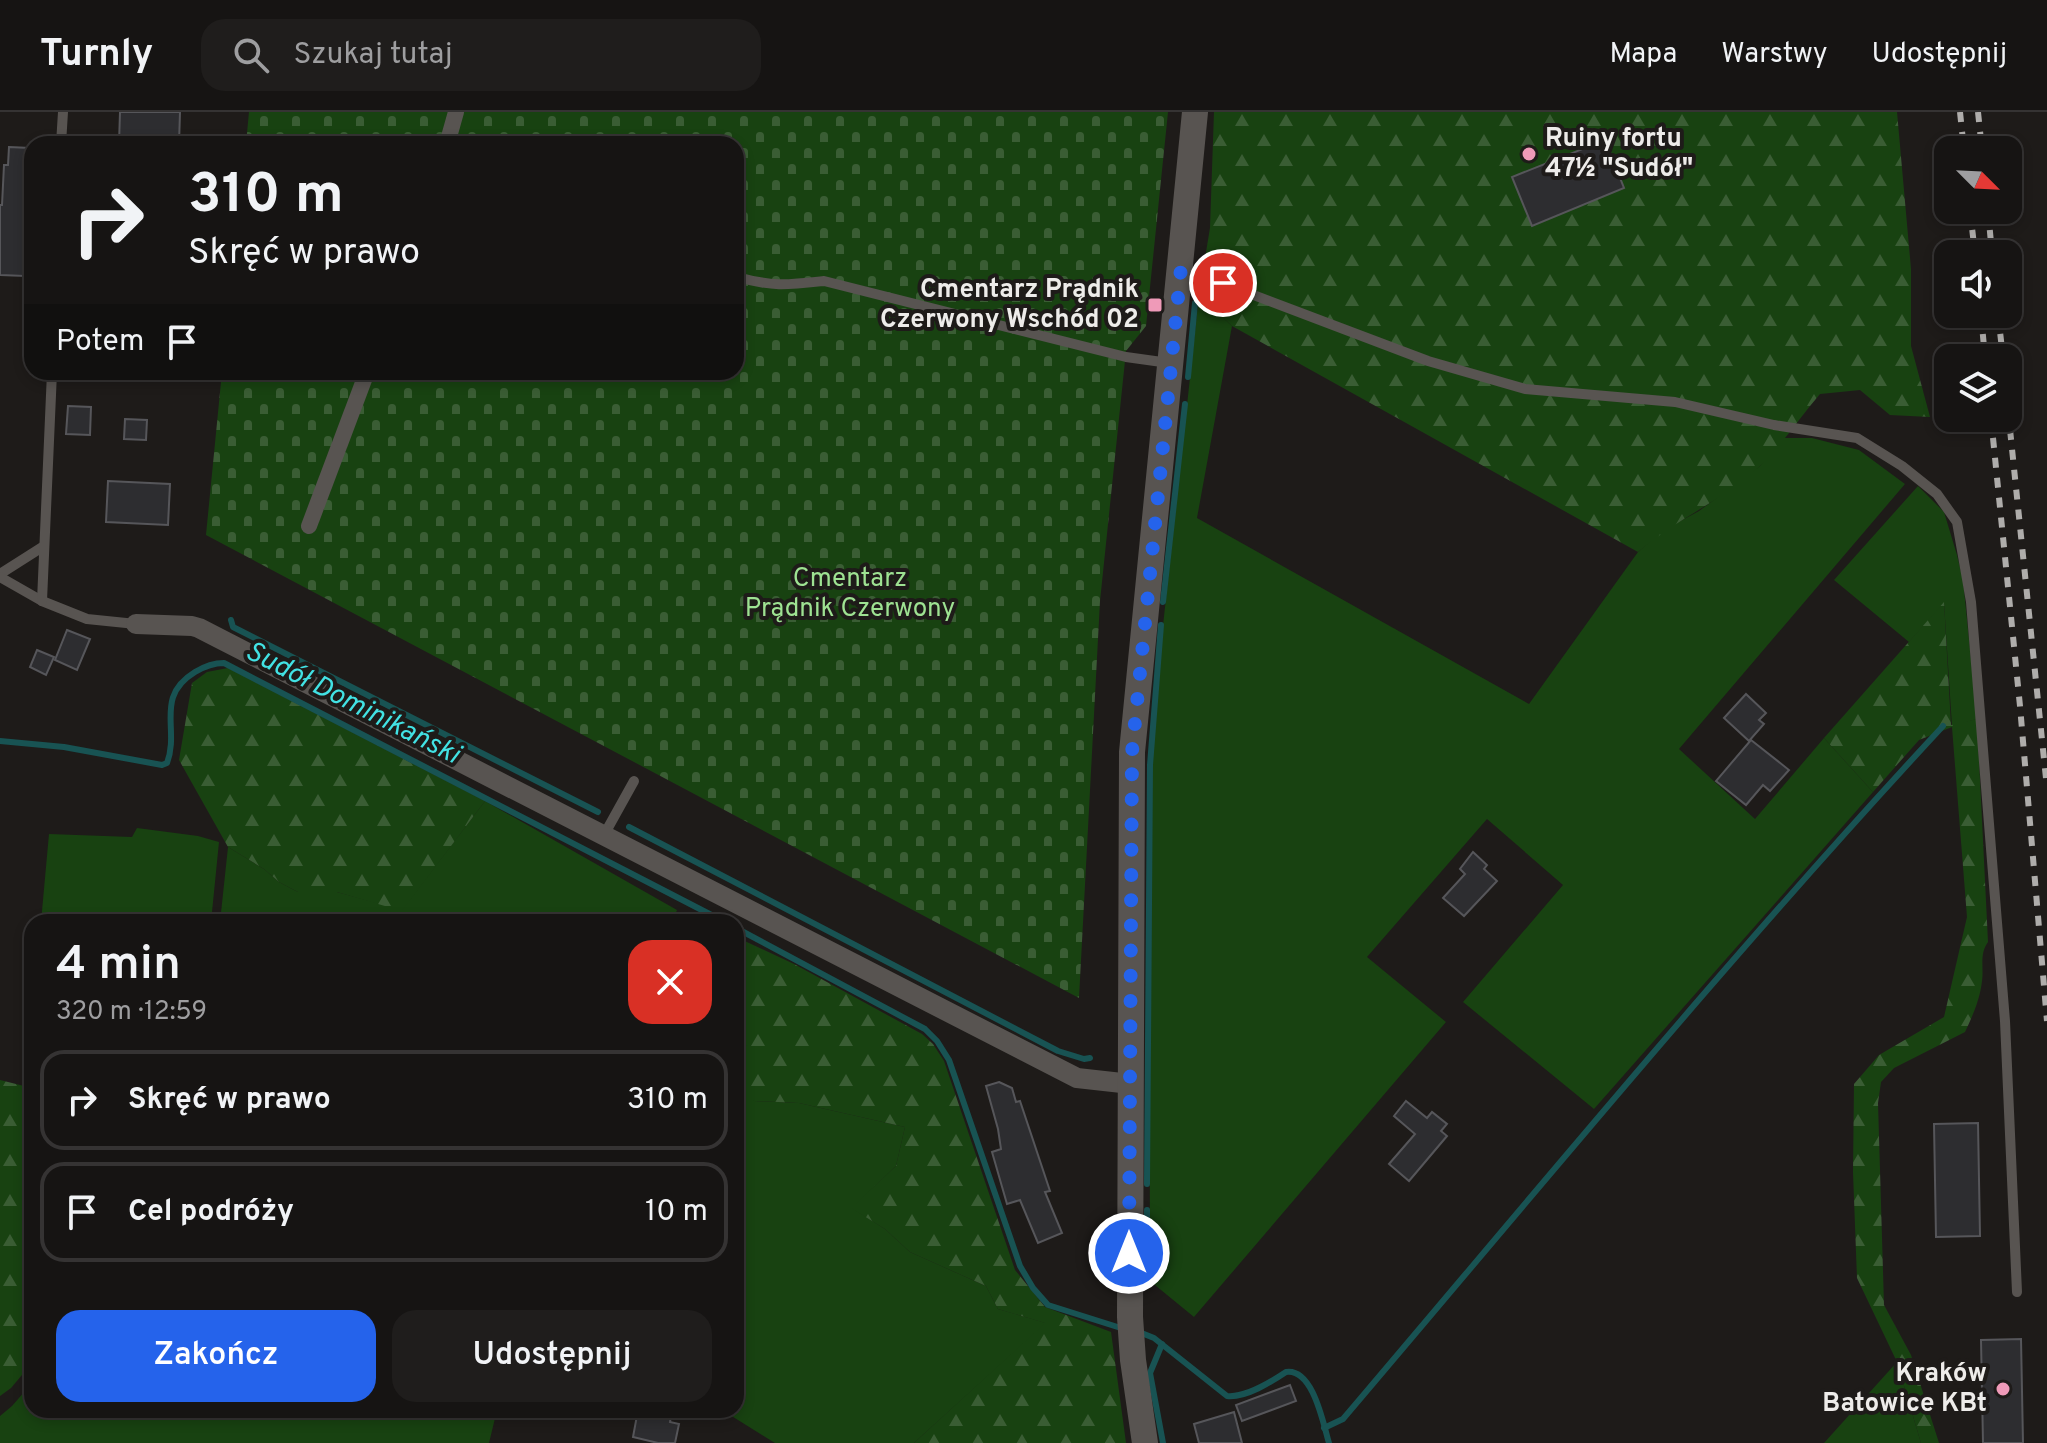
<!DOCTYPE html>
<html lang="pl">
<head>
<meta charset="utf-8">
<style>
	body { margin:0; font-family:Overpass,sans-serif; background:#1f1d1c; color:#f1f3f6; height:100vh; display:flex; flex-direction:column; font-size:30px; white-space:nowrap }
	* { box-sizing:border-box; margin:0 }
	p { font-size:26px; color:#9e9ea0 }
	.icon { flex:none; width:44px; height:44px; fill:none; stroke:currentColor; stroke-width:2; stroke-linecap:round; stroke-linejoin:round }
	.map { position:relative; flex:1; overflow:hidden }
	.details { position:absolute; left:24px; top:802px; width:720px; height:504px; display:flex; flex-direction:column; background:#161413; border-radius:24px; box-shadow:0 4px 12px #0003,0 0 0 2px #353333 }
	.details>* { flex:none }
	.guide { position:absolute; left:24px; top:24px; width:720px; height:244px; border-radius:24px; box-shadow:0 4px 12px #0003,0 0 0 2px #353333; background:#161413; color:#f1f3f6; overflow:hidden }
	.needle { width:52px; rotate:114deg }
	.fabs { position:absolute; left:1934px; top:24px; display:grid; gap:16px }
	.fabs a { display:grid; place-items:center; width:88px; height:88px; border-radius:16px; background:#161413; box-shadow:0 4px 12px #0003,0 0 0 2px #353333; font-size:40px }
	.pin { position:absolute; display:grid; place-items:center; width:68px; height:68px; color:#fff; margin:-34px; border:4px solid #fff; border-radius:50%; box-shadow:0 2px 8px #0007 }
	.me { position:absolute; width:88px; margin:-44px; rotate:0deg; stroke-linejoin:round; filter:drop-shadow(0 0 6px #0008) }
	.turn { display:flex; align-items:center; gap:28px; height:168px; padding:0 32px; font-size:36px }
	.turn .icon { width:104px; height:104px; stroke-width:2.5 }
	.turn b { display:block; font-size:56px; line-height:68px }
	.then { display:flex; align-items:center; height:76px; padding:0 32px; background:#0003; gap:16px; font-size:30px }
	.round { display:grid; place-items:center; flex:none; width:84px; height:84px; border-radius:24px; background:#1f1d1c }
	.overview { display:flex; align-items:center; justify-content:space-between; height:136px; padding:0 32px }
	h1 { font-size:48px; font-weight:600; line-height:60px }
	.primary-button { display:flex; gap:16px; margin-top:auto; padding:16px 32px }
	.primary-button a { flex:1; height:92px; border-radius:24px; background:#2563eb; color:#fff; font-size:32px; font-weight:600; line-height:92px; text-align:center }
	.primary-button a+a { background:#1f1d1c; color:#f1f3f6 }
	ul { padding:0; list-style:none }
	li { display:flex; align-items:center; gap:24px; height:100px; margin:0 16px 12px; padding:0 16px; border:4px solid #353333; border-radius:24px }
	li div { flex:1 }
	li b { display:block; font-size:30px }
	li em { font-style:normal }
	header { display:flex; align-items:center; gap:48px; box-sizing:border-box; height:112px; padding:0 40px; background:#161413; border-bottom:2px solid #353333 }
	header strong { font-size:38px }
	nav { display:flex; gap:44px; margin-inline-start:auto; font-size:28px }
	.search { width:560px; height:72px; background:#1f1d1c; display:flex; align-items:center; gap:20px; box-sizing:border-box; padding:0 28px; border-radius:24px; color:#9e9ea0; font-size:30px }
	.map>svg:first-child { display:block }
	.green { fill:#184211 }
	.forest { fill:url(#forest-firs) }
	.cemetery { fill:url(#cemetery-stones) }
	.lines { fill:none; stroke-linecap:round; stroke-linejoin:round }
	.stream { stroke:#185353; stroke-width:6 }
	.building { fill:#2d2d30; stroke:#56565a; stroke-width:2 }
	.service { stroke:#585451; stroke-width:10 }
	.pedestrian { stroke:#585451; stroke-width:16 }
	.minor { stroke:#585451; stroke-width:20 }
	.tertiary { stroke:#585451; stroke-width:26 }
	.rail { stroke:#afadab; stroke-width:6; stroke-dasharray:10 10; stroke-linecap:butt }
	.route { stroke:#2563eb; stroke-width:14; stroke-dasharray:0 25.2 }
	.poi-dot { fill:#ef9ab8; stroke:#1e1b19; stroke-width:3 }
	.labels { text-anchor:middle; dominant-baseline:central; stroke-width:8; stroke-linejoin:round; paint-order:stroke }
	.poi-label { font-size:26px; font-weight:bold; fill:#eeecea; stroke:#1e1b19; text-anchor:end }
	.park-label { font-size:26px; fill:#9ee292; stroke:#1e1b19 }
	.water-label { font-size:28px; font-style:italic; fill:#42e2e4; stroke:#1e1b19 }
</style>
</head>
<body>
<header>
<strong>Turnly</strong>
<div class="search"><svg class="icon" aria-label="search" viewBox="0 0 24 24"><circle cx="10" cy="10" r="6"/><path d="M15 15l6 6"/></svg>Szukaj tutaj</div>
<nav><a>Mapa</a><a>Warstwy</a><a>Udostępnij</a></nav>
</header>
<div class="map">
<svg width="2047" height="1331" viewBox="0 0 2047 1331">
	<defs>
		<pattern id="forest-firs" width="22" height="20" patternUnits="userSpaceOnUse" patternTransform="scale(2)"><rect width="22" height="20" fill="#184211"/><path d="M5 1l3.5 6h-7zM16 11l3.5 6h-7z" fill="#3a5d34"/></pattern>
		<pattern id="cemetery-stones" width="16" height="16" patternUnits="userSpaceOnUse" patternTransform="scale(2)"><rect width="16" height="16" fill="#184211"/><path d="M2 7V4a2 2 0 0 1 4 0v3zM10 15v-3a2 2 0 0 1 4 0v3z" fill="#3a5d34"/></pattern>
	</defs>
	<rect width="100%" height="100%" fill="#1e1b19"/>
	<g class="green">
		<polygon points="1199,183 1232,214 1197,406 1529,592 1638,440 1662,419 1699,399 1760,354 1783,326 1812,326 1859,338 1905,372 1679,637 1755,707 1824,626 1873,680 1594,997 1463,890 1563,773 1487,707 1367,845 1446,910 1194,1205 1150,1169 1149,642"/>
		<polygon points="1918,374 1944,400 1957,443 1963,468 1977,607 1952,614 1944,491 1909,530 1834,468"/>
		<polygon points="485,689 677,798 672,810 220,810 228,735 264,757 279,770 298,780 337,780 402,798"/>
		<polygon points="137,716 198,724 219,730 211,810 41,810 49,722 132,725"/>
		<polygon points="736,933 748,934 754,989 799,991 905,1015 896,1054 852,1096 885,1117 910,1140 986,1174 998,1197 1046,1211 914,1331 775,1331 722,1298 736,1298"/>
		<polygon points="1897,1250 1921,1331 1824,1331"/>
		<polygon points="32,1271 32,1298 497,1298 489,1331 0,1331 0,1304 12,1294"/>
	</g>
	<g class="forest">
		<path d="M1214 0H1897L1911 157V234L1930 305 1890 303 1860 278 1820 282C1800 305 1782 333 1760 354 1723 388 1675 408 1638 440L1232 214 1199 183 1210 116Z"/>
		<path d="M1944 490 1951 613 1977 607 1988 830C1979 842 1984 856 1982 869 1980 887 1973 903 1965 920L1894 956 1881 970 1878 991 1884 1193 1911 1243 1939 1331H1921L1897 1250 1857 1166 1853 1060 1854 972 1879 943 1944 905 1967 805 1952 615 1919 628 1873 680 1824 626Z"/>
		<polygon points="228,556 485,689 402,799 337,780 298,780 279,770 264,757 228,735 179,648 192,571 207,560"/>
		<polygon points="736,825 794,852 922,922 933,932 944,949 1015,1158 1045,1195 1111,1220 1126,1331 914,1331 1045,1211 998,1197 986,1174 910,1140 885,1117 851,1096 896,1054 905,1015 799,991 754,989 738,970 748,934 736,933"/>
		<polygon points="0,968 32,976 32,1251 11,1276 0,1284"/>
	</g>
	<polygon class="cemetery" points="249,0 1168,0 1146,214 1126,239 1100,489 1079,886 206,423 222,260 736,260 736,32 246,32"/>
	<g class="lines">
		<g class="stream">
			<polyline points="1188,265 1195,191"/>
			<polyline points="1163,490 1185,292"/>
			<polyline points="231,508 233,515 598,700"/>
			<path d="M0 629 64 635 162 653 167 651C180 617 154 585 195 560 205 554 213 551 224 551L725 810"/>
			<polyline points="629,715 1058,939 1084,947 1090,946"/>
			<polyline points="736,816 925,917 937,929 949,948 1020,1154 1033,1176 1048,1193 1124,1217"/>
			<polyline points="1147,1072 1150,653 1161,513"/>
			<polyline points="1147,1172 1147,1098"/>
			<path d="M1139 1220 1154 1226 1227 1284C1246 1286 1271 1270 1286 1260 1313 1256 1323 1311 1329 1331"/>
			<polyline points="1162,1232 1150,1261 1163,1331"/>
			<path d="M1324 1316 1343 1307C1541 1074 1735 838 1943 614"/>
		</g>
	</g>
	<g class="building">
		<polygon points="120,0 180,0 179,32 119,32"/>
		<polygon points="1605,28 1624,76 1532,114 1512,65"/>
		<polygon points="9,35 30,36 25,164 0,163 0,93 2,93 4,53 8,53"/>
		<polygon points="68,294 91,295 90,323 66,322"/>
		<polygon points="125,307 147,308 146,328 124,327"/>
		<polygon points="108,369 170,372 168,413 106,410"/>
		<polygon points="67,518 90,527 77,558 55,548"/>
		<polygon points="37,538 54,545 46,563 30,555"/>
		<polygon points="1746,582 1766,601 1759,608 1764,612 1749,629 1724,606"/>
		<polygon points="1751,628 1789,658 1770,679 1763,673 1746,693 1716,669"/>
		<polygon points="1473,740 1487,753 1484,757 1497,769 1464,804 1443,786 1465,762 1460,757"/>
		<polygon points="999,970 1012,976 1016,990 1020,989 1050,1079 1045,1080 1062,1121 1038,1131 1020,1088 1007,1092 992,1040 1001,1037 998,1017 986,974"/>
		<polygon points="1406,989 1427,1006 1432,1000 1447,1012 1441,1019 1447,1024 1409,1069 1389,1052 1415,1022 1394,1004"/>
		<polygon points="1978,1011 1980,1124 1936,1125 1934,1012"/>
		<polygon points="2021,1227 2023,1331 1983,1331 1981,1228"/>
		<polygon points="1290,1273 1296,1289 1242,1309 1236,1293"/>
		<polygon points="638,1298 672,1298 670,1310 679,1312 675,1331 658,1331 633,1325"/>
		<polygon points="1234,1300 1242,1331 1199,1331 1194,1312"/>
	</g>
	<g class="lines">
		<g class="service">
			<polyline points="61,32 63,0"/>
			<polyline points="1182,156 1428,249 1525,277 1675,290 1774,313 1857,326 1902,354 1937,382 1957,410 1971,490 2005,909 2017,1180"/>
			<path d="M737 165C773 175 787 173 824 169L1126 245 1169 251"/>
			<polyline points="0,462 44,434"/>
			<polyline points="0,465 42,489 87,507 136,512"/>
			<polyline points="42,489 52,260"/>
			<polyline points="604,723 634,669"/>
		</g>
		<g class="pedestrian">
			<polyline points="447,32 456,0"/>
			<polyline points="309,414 367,260"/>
		</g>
		<polyline class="minor" points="136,512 192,514 199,516 1077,966 1131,972"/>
		<polyline class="tertiary" points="1145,1331 1133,1248 1130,1205 1132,640 1195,0"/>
		<g class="rail">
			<polyline points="1960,0 1964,38"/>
			<polyline points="1978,0 1982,38"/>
			<polyline points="1970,98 1975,142"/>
			<polyline points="1988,98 1992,142"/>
			<polyline points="1981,202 1985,246"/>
			<polyline points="1998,202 2003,246"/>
			<polyline points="2008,298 2047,676"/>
			<polyline points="1991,306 2020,594 2047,909"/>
		</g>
	</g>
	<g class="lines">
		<polyline class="route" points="1129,1141 1132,640 1181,156 1223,171"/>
	</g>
	<g class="poi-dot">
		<circle cx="1529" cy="42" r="8"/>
		<rect x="1147" y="185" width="16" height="16" rx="4"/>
		<circle cx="2003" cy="1277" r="8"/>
	</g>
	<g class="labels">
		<g class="poi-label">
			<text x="1545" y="27" text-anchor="start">Ruiny fortu<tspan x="1545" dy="30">47½ "Sudół"</tspan></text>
			<text x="1139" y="178">Cmentarz Prądnik<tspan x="1139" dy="30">Czerwony Wschód 02</tspan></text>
			<text x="1987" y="1262">Kraków<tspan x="1987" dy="30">Batowice KBt</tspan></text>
		</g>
		<g class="park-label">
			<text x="850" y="467">Cmentarz<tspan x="850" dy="30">Prądnik Czerwony</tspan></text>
		</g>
		<g class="water-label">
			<text transform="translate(352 592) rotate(27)">Sudół Dominikański</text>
		</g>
	</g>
</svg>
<div class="fabs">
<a><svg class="needle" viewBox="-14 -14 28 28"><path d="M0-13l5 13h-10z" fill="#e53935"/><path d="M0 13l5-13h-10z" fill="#9e9ea0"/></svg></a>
<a><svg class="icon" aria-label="sound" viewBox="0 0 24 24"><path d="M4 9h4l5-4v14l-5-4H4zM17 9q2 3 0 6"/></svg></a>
<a><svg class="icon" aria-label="layers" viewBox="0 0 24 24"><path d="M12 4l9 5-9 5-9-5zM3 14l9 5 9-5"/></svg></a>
</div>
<div class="pin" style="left:1223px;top:171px;background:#d93025"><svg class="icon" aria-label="arrive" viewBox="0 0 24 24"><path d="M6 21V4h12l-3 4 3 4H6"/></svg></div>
<svg class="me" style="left:1129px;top:1141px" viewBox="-20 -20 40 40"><circle r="17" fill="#2563eb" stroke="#fff" stroke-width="3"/><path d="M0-11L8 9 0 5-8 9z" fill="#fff"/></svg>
<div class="guide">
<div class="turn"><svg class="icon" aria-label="right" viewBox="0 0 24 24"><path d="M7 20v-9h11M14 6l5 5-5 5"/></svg><div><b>310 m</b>Skręć w prawo</div></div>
<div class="then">Potem<svg class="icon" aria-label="arrive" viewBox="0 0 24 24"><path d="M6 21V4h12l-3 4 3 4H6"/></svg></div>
</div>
<section class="details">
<div class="overview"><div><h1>4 min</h1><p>320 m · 12:59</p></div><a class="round" style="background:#d93025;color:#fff"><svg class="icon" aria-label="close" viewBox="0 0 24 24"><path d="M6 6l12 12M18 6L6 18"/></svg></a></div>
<ul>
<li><svg class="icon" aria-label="right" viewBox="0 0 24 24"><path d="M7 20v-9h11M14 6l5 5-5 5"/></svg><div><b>Skręć w prawo</b></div><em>310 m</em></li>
<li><svg class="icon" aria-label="arrive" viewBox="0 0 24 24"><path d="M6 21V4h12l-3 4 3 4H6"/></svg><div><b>Cel podróży</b></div><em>10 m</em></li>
</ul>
<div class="primary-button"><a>Zakończ</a><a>Udostępnij</a></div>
</section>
</div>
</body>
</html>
